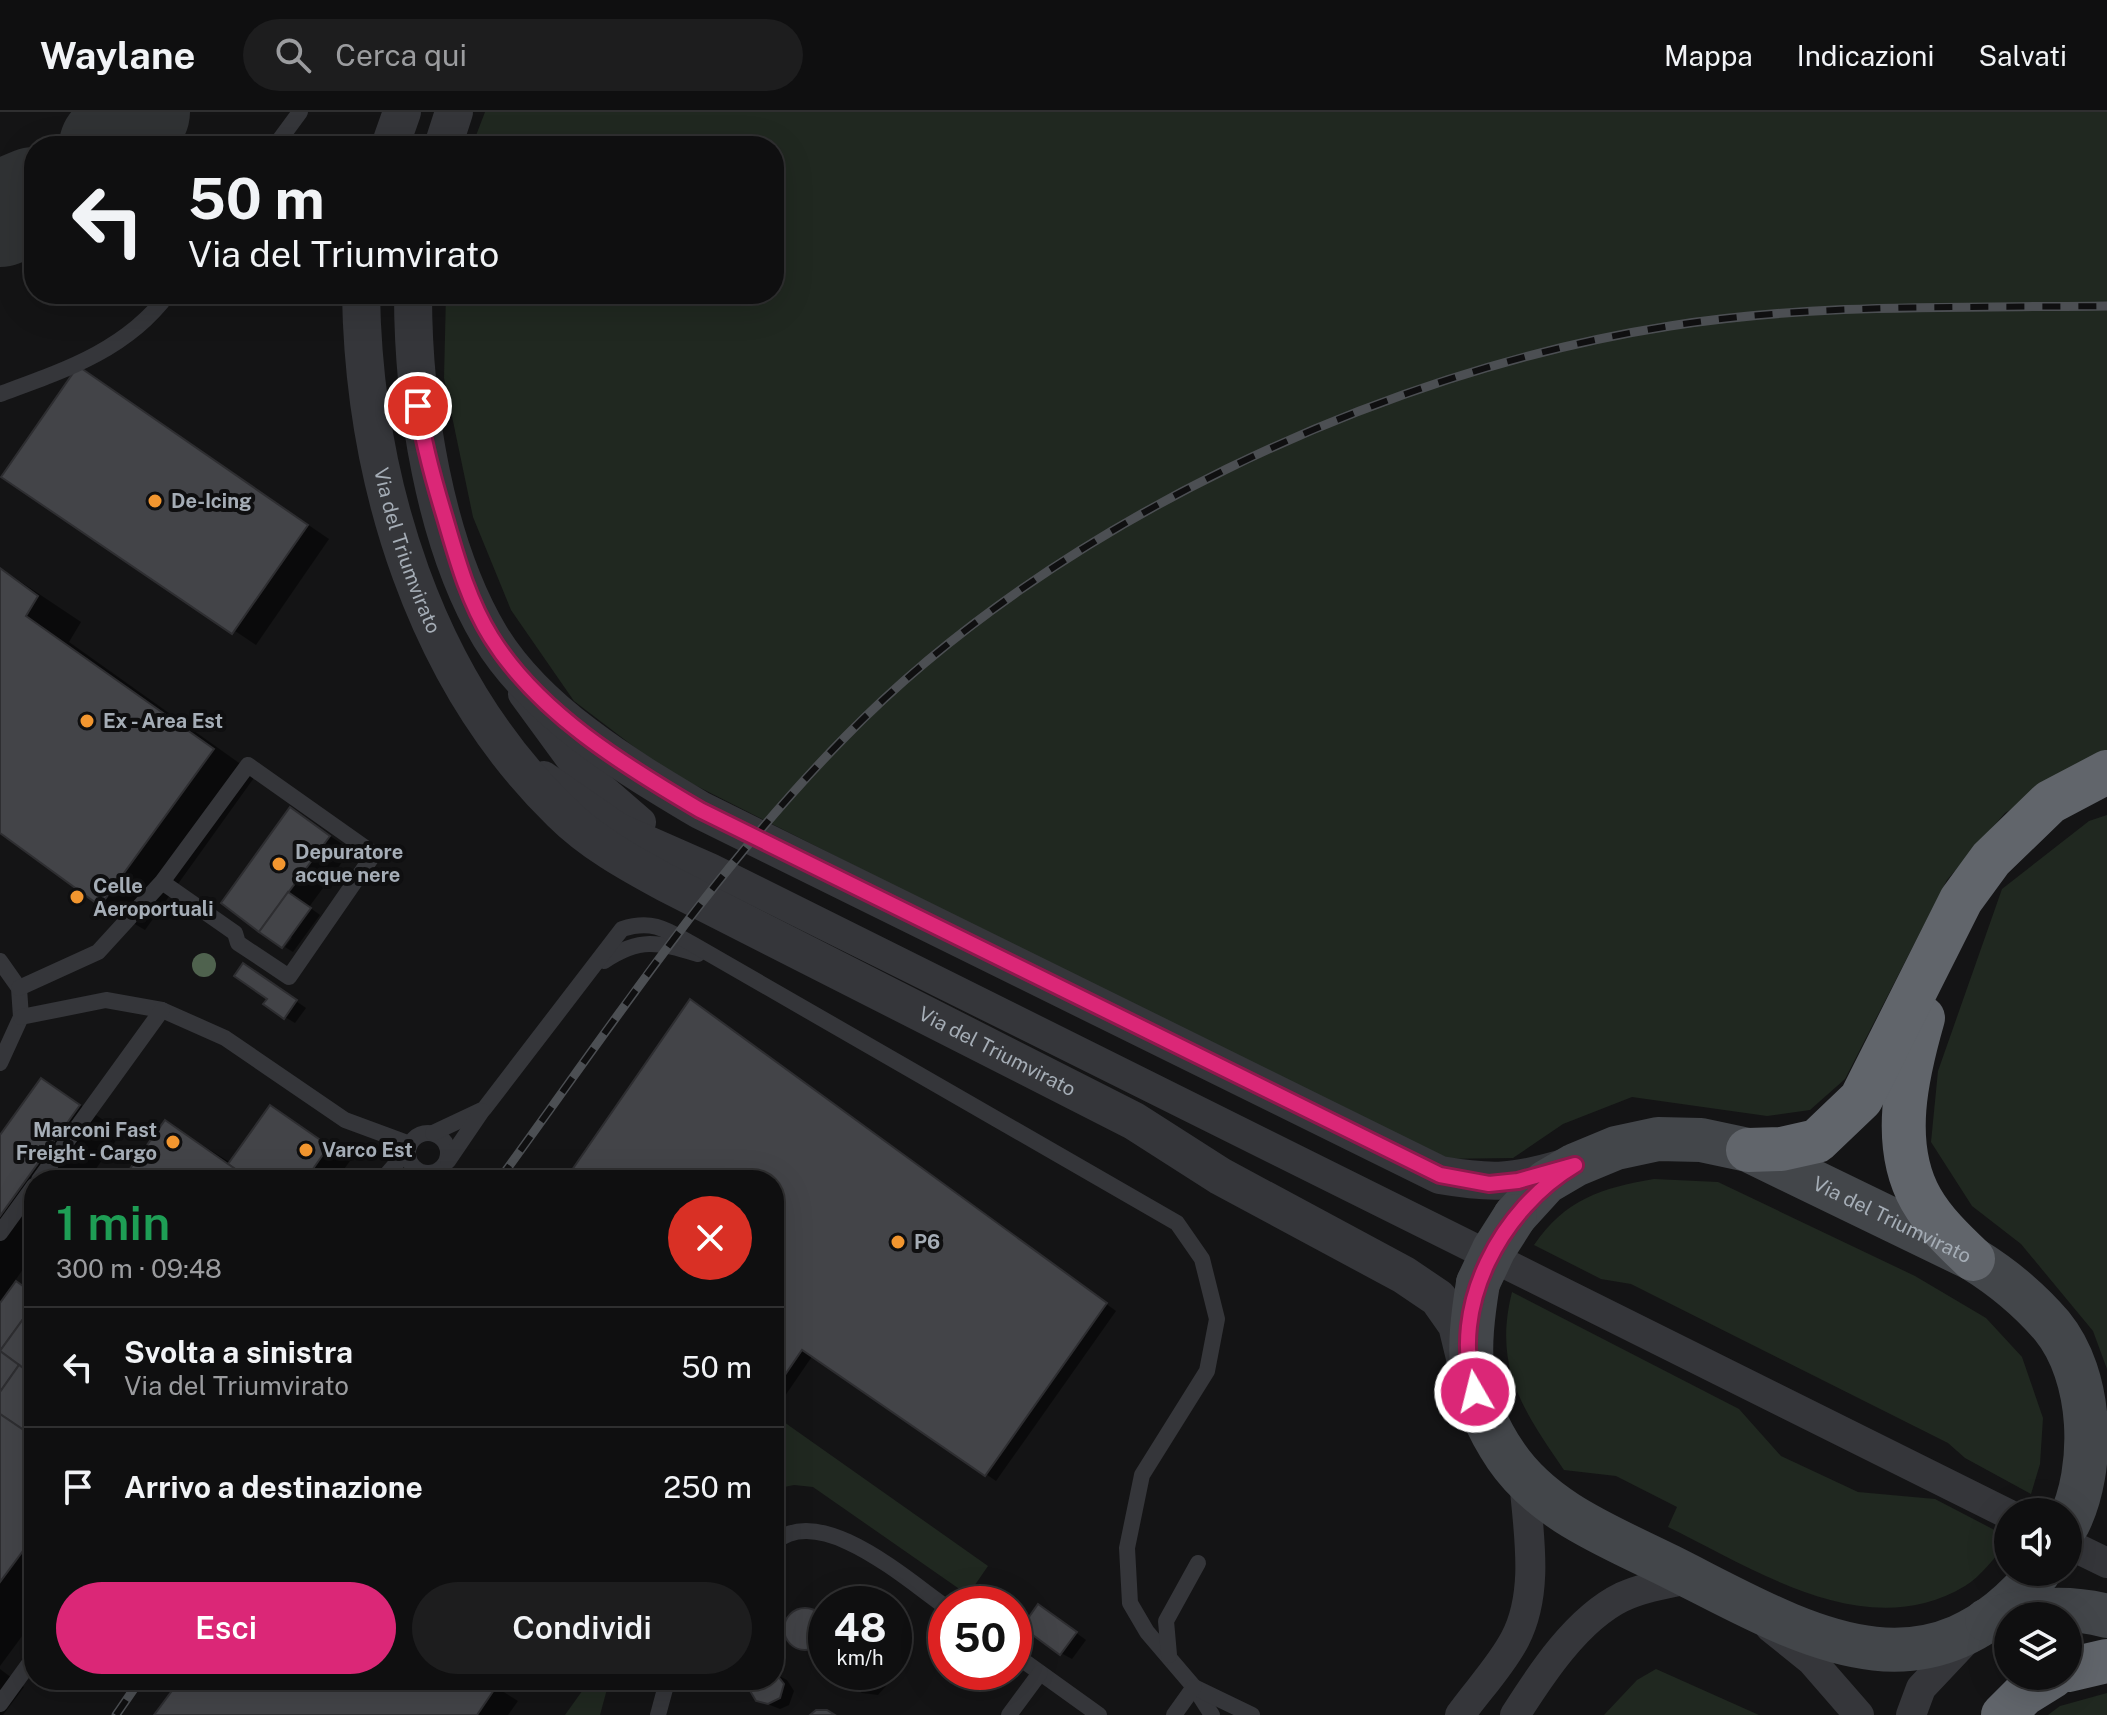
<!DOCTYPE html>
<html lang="it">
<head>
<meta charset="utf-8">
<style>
	body { margin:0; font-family:"Public Sans",sans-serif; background:#1d1d1e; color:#f1f3f6; height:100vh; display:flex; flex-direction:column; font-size:30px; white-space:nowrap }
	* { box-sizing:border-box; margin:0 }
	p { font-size:26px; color:#9b9c9f }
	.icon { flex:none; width:44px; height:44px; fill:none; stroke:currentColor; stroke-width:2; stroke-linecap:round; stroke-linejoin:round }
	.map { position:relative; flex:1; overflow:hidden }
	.panel { position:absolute; left:24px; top:1058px; width:760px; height:520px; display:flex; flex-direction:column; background:#0f0f10; border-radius:32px; box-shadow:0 8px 32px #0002,0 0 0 2px #2f2f30 }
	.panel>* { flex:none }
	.guide { position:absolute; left:24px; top:24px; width:760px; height:168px; border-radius:32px; box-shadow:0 8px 32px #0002,0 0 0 2px #2f2f30; background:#0f0f10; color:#f1f3f6; overflow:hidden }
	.fabs { position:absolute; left:1994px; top:1386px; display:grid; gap:16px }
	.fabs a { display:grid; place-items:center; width:88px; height:88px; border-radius:50%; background:#0f0f10; box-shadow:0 8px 32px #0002,0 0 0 2px #2f2f30; font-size:40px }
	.speed { position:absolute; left:808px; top:1474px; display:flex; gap:16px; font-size:40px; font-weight:700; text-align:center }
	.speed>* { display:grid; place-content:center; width:104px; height:104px; border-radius:50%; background:#0f0f10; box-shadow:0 8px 32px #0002,0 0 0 2px #2f2f30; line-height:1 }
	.speed small { font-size:20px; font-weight:400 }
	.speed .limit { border:12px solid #d22; background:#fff; color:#111 }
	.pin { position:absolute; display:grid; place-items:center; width:68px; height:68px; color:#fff; margin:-34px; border:4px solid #fff; border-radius:50%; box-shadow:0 2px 8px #0007 }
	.me { position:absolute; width:88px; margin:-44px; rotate:352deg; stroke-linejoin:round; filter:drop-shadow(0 0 6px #0008) }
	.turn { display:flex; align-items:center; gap:28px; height:168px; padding:0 32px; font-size:36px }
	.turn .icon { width:104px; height:104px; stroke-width:2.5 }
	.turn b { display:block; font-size:56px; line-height:68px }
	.round { display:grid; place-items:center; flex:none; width:84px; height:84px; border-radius:42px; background:#1d1d1e }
	.summary { display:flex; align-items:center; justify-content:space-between; height:136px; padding:0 32px }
	h1 { font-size:48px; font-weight:600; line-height:60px; color:#1e9e55 }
	.button { display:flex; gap:16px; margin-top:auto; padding:16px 32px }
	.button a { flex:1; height:92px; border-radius:48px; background:#db2777; color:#fff; font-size:32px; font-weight:600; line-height:92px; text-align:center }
	.button a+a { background:#1d1d1e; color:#f1f3f6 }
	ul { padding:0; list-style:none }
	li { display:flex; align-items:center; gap:24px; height:120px; padding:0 32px; border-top:2px solid #2f2f30 }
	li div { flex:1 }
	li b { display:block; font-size:30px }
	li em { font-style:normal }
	header { display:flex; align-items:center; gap:48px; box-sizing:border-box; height:112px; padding:0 40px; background:#0f0f10; border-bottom:2px solid #2f2f30 }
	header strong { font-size:38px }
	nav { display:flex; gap:44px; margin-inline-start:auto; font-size:28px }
	.search { width:560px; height:72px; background:#1d1d1e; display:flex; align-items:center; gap:20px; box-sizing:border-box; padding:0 28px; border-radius:44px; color:#9b9c9f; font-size:30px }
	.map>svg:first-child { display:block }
	.green { fill:#202820 }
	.shadow { fill:#0007 }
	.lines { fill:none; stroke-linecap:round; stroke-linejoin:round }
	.taxiway { stroke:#303234; stroke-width:106 }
	.building { fill:#434448; stroke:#2e2e31; stroke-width:2 }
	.service { stroke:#35363a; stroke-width:16 }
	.minor { stroke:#35363a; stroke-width:30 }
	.tertiary { stroke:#35363a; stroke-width:38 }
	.secondary { stroke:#43464a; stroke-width:44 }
	.motorway { stroke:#61656b; stroke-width:44 }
	.rail-casing { stroke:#4c4f53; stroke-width:9 }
	.rail { stroke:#0f0f10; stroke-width:6; stroke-dasharray:18; stroke-linecap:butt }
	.secondary-bridge { stroke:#43464a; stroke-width:44 }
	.tree { fill:#4f624e }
	.route-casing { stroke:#8e194d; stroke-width:20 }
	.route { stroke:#db2777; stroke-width:14 }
	.poi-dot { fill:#f2962f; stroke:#0f0f10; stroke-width:3 }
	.labels { text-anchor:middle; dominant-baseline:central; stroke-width:8; stroke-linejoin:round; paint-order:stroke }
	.poi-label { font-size:20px; font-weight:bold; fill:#a5adb6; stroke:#0f0f10; text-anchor:start }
	.street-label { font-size:20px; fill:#a5adb6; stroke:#0f0f10 }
</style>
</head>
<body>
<header>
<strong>Waylane</strong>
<div class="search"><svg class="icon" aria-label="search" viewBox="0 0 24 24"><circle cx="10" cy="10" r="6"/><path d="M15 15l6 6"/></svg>Cerca qui</div>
<nav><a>Mappa</a><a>Indicazioni</a><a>Salvati</a></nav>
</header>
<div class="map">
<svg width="2107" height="1603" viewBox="0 0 2107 1603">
	<rect width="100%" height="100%" fill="#141415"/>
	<g class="green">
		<polygon points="485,0 2107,0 2107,639 2005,701 1947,768 1845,967 1810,998 1767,1004 1632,985 1563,1012 1513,1046 1437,1047 663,657 574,589 511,498 473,405 444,266 446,182 774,182 774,34 472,34"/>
		<polygon points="2107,703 2107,1257 2093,1219 2021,1132 1972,1094 1931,1030 1938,959 2002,777 2089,709"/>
		<path d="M1654 1067 1718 1070 1915 1164 1986 1206 2022 1245 2043 1306 2040 1352 2031 1382 1965 1346 1948 1331 1631 1172 1601 1167 1534 1133C1566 1087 1601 1076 1654 1067Z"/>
		<path d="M1512 1180 1739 1297 1781 1344 1858 1380 1935 1387 2008 1425V1431C1995 1444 1981 1465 1965 1474 1866 1533 1757 1458 1668 1415L1677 1395 1616 1364 1564 1358C1523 1298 1493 1256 1512 1180Z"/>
		<polygon points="774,1303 988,1454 968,1483 813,1375 794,1373 774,1377"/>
		<polygon points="1656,1557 1759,1603 1604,1603 1637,1568"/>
		<polygon points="590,1568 613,1568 607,1577 600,1603 565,1603"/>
		<polygon points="2107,1581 2107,1603 2048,1603 2060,1594"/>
	</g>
	<g class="shadow">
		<polygon points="79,257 329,427 256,533 4,364"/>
		<polygon points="0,456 81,510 69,530 256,663 145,818 101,792 0,719"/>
		<polygon points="291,698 351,738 309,795 320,803 293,840 285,835 292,826 289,823 281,833"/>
		<polygon points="254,860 306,896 295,911 285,905"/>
		<polygon points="701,896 1116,1199 996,1369 813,1243 774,1300 774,1068 567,1068"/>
		<polygon points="42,968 122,1020 88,1068 34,1068 34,1142 14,1170 34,1181 34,1508 0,1554 0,1026"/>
		<polygon points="270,995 350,1049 336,1068 124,1068 165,1010 231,1051"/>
		<polygon points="804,1498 826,1507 826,1539 818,1543 791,1531 785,1514 790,1504"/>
		<polygon points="1049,1501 1086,1528 1072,1547 1061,1541"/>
		<polygon points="0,1557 24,1575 3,1603 0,1603"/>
		<polygon points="845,1560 884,1560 886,1574 878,1583 862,1581 844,1567"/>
		<polygon points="774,1561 787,1568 794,1579 789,1593 780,1597 758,1588 753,1568 774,1568"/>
		<polygon points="182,1568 498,1568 494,1574 518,1589 508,1603 157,1603"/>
	</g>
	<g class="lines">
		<g class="taxiway">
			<polyline points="112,34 137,0"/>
			<polyline points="0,102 34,88"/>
		</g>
	</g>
	<g class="building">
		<polygon points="78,254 308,413 232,522 1,365"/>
		<polygon points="0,456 38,484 26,504 214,637 100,794 0,721"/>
		<polygon points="290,695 330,724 259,820 221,791"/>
		<polygon points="288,780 311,796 282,836 259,820"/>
		<polygon points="243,851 297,888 284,907 263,892 267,887 234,864"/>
		<polygon points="690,887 1107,1191 985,1364 802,1238 774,1279 774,1068 565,1068"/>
		<polygon points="41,966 80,993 0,1104 0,1023"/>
		<polygon points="270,993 329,1034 308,1064 302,1060 297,1068 251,1068 228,1052"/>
		<polygon points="165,1008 228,1052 251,1068 122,1068"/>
		<polygon points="16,1169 34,1182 34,1192 0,1239 0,1191"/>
		<polygon points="34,1192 34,1264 0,1239"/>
		<polygon points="0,1239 19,1253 0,1280"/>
		<polygon points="19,1253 34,1264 34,1325 0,1302 0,1280"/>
		<polygon points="0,1302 34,1325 34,1424 0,1470"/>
		<polygon points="1038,1492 1077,1520 1060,1543 1022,1515"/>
		<circle cx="805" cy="1517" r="21"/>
		<polygon points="774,1559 784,1572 780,1586 768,1592 756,1589 749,1577 750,1568 774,1568"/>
		<polygon points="842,1560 877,1560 877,1561 871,1575 858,1579 846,1572"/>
		<polygon points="180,1568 486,1568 496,1575 477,1603 154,1603"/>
		<polygon points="816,1598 827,1598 835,1603 810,1603"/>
	</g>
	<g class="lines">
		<g class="service">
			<polyline points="275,34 300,0"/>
			<path d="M0 282C63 259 127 238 168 182"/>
			<polyline points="0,849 19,876 21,905 0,951"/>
			<path d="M604 849C640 825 658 830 698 842"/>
			<polyline points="19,876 98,840 162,770 248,653 374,742 289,865 238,831 235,821 162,770"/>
			<polyline points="21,905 106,888 162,898 225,926 345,1008 410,1032"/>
			<circle cx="428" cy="1041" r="20"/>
			<path d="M433 1021 484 997 622 817C653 807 667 818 694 833L1177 1111 1202 1147 1217 1207 1207 1259 1142 1363 1127 1436 1130 1491 1147 1520 1194 1575 1212 1603"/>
			<polyline points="448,1049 482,999"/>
			<polyline points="39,1068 162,898"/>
			<polyline points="382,1068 408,1038"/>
			<polyline points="0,1121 34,1074"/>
			<path d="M774 1431C820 1389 908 1469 946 1495"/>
			<polyline points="1014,1542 1099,1603"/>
			<polyline points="1169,1543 1166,1509 1198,1451"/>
			<polyline points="1196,1576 1252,1603"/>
			<polyline points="0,1592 34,1545"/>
			<polyline points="658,1603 665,1577 671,1568"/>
			<polyline points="1009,1603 1040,1561"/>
			<polyline points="1174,1603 1194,1575"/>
		</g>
		<g class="minor">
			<polyline points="523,582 575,653 641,710"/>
			<polyline points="544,664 619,716 710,756 2008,1402"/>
			<polyline points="2068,1432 2107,1451"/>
			<polyline points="1770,1515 1811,1548 1859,1603"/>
			<path d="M1460 1603C1477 1579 1501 1554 1515 1527 1540 1479 1528 1419 1524 1367"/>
			<path d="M1515 1603C1541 1562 1577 1507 1622 1485 1644 1475 1669 1471 1693 1466"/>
			<polyline points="1911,1603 1921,1576 1971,1523"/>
		</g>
		<g class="tertiary">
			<polyline points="390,34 402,0"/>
			<polyline points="443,34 454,0"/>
			<path id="s1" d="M361 182C364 368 424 567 561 700 591 730 629 751 666 771L1134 1009 1220 1064 1404 1163 1438 1186 1457 1213 1467 1254"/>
			<path d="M413 182C413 290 434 430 490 524 536 600 626 654 700 698L1440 1063C1493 1072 1512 1071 1564 1056"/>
		</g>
		<g class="secondary">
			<path id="s2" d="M1515 1104 1546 1070 1575 1053 1616 1036 1658 1027 1701 1028 1748 1038 1973 1147C2002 1165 2029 1187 2052 1214 2093 1264 2096 1356 2068 1412"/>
			<path d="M1478 1171C1467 1239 1465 1284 1506 1344 1544 1400 1611 1425 1669 1454 1797 1518 1923 1602 2039 1460"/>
			<path d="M1987 1508C2028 1498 2065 1493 2107 1504"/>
		</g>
		<g class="motorway">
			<path d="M1923 906C1907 962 1890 1032 1921 1087 1934 1110 1954 1129 1973 1147"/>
			<polyline points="1748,1038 1781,1037 1817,1029 1861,987 1961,788 1991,747 2050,690 2107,660"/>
			<polyline points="2068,1558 2107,1549"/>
			<polyline points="2003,1603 2024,1582 2053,1564"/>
		</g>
		<defs>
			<g id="rail">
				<path d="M499 1068C610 916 713 759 846 624 1051 414 1381 259 1670 214 1814 191 1961 196 2107 194"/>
				<polyline points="116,1603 140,1568"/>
			</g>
		</defs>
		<use href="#rail" class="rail-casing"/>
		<use href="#rail" class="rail"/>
		<polyline class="secondary-bridge" points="1478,1171 1494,1137 1515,1104"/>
	</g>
	<circle class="tree" cx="204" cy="853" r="12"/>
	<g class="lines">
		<defs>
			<path id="route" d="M418 294C423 332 434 370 445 406 457 447 468 488 491 525 538 601 625 654 700 698L1440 1063 1489 1072 1518 1069 1575 1053C1502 1096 1448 1194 1475 1280"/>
		</defs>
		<use href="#route" class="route-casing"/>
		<use href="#route" class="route"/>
	</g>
	<g class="poi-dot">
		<circle cx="155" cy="389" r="8"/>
		<circle cx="87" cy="609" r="8"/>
		<circle cx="279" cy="752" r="8"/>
		<circle cx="77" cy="785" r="8"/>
		<circle cx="173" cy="1030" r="8"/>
		<circle cx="306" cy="1038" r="8"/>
		<circle cx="898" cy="1130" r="8"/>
	</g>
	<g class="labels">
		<g class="poi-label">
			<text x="171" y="389">De-Icing</text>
			<text x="103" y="609">Ex - Area Est</text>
			<text x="295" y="740">Depuratore<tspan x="295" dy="23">acque nere</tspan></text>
			<text x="93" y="774">Celle<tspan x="93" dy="23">Aeroportuali</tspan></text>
			<text x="157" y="1018" text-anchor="end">Marconi Fast<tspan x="157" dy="23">Freight - Cargo</tspan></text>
			<text x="322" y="1038">Varco Est</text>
			<text x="914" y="1130">P6</text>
		</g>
		<g class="street-label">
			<text stroke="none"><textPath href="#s1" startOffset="262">Via del Triumvirato</textPath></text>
			<text stroke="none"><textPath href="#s1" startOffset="1068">Via del Triumvirato</textPath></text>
			<text stroke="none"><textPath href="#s2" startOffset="418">Via del Triumvirato</textPath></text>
		</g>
	</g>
</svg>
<div class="fabs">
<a><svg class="icon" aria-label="sound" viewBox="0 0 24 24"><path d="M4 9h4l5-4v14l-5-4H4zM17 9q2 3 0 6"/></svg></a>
<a><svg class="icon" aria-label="layers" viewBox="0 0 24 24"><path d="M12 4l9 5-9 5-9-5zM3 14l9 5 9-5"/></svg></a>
</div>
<div class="speed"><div>48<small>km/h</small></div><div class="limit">50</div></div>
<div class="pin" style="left:418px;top:294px;background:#d93025"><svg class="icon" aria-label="arrive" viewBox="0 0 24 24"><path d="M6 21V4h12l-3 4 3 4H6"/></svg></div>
<svg class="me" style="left:1475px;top:1280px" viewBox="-20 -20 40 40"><circle r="17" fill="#db2777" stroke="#fff" stroke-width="3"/><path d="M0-11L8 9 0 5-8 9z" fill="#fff"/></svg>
<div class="guide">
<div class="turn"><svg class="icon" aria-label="left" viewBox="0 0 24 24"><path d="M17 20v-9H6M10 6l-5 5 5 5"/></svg><div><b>50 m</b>Via del Triumvirato</div></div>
</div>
<section class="panel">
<div class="summary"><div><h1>1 min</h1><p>300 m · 09:48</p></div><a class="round" style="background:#d93025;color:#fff"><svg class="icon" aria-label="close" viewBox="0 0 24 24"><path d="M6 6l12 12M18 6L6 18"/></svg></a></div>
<ul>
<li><svg class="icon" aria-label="left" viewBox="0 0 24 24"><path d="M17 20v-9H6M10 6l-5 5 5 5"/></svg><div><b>Svolta a sinistra</b><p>Via del Triumvirato</p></div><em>50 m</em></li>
<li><svg class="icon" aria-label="arrive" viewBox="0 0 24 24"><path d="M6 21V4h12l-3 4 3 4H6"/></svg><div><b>Arrivo a destinazione</b></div><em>250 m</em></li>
</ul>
<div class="button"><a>Esci</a><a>Condividi</a></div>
</section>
</div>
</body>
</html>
